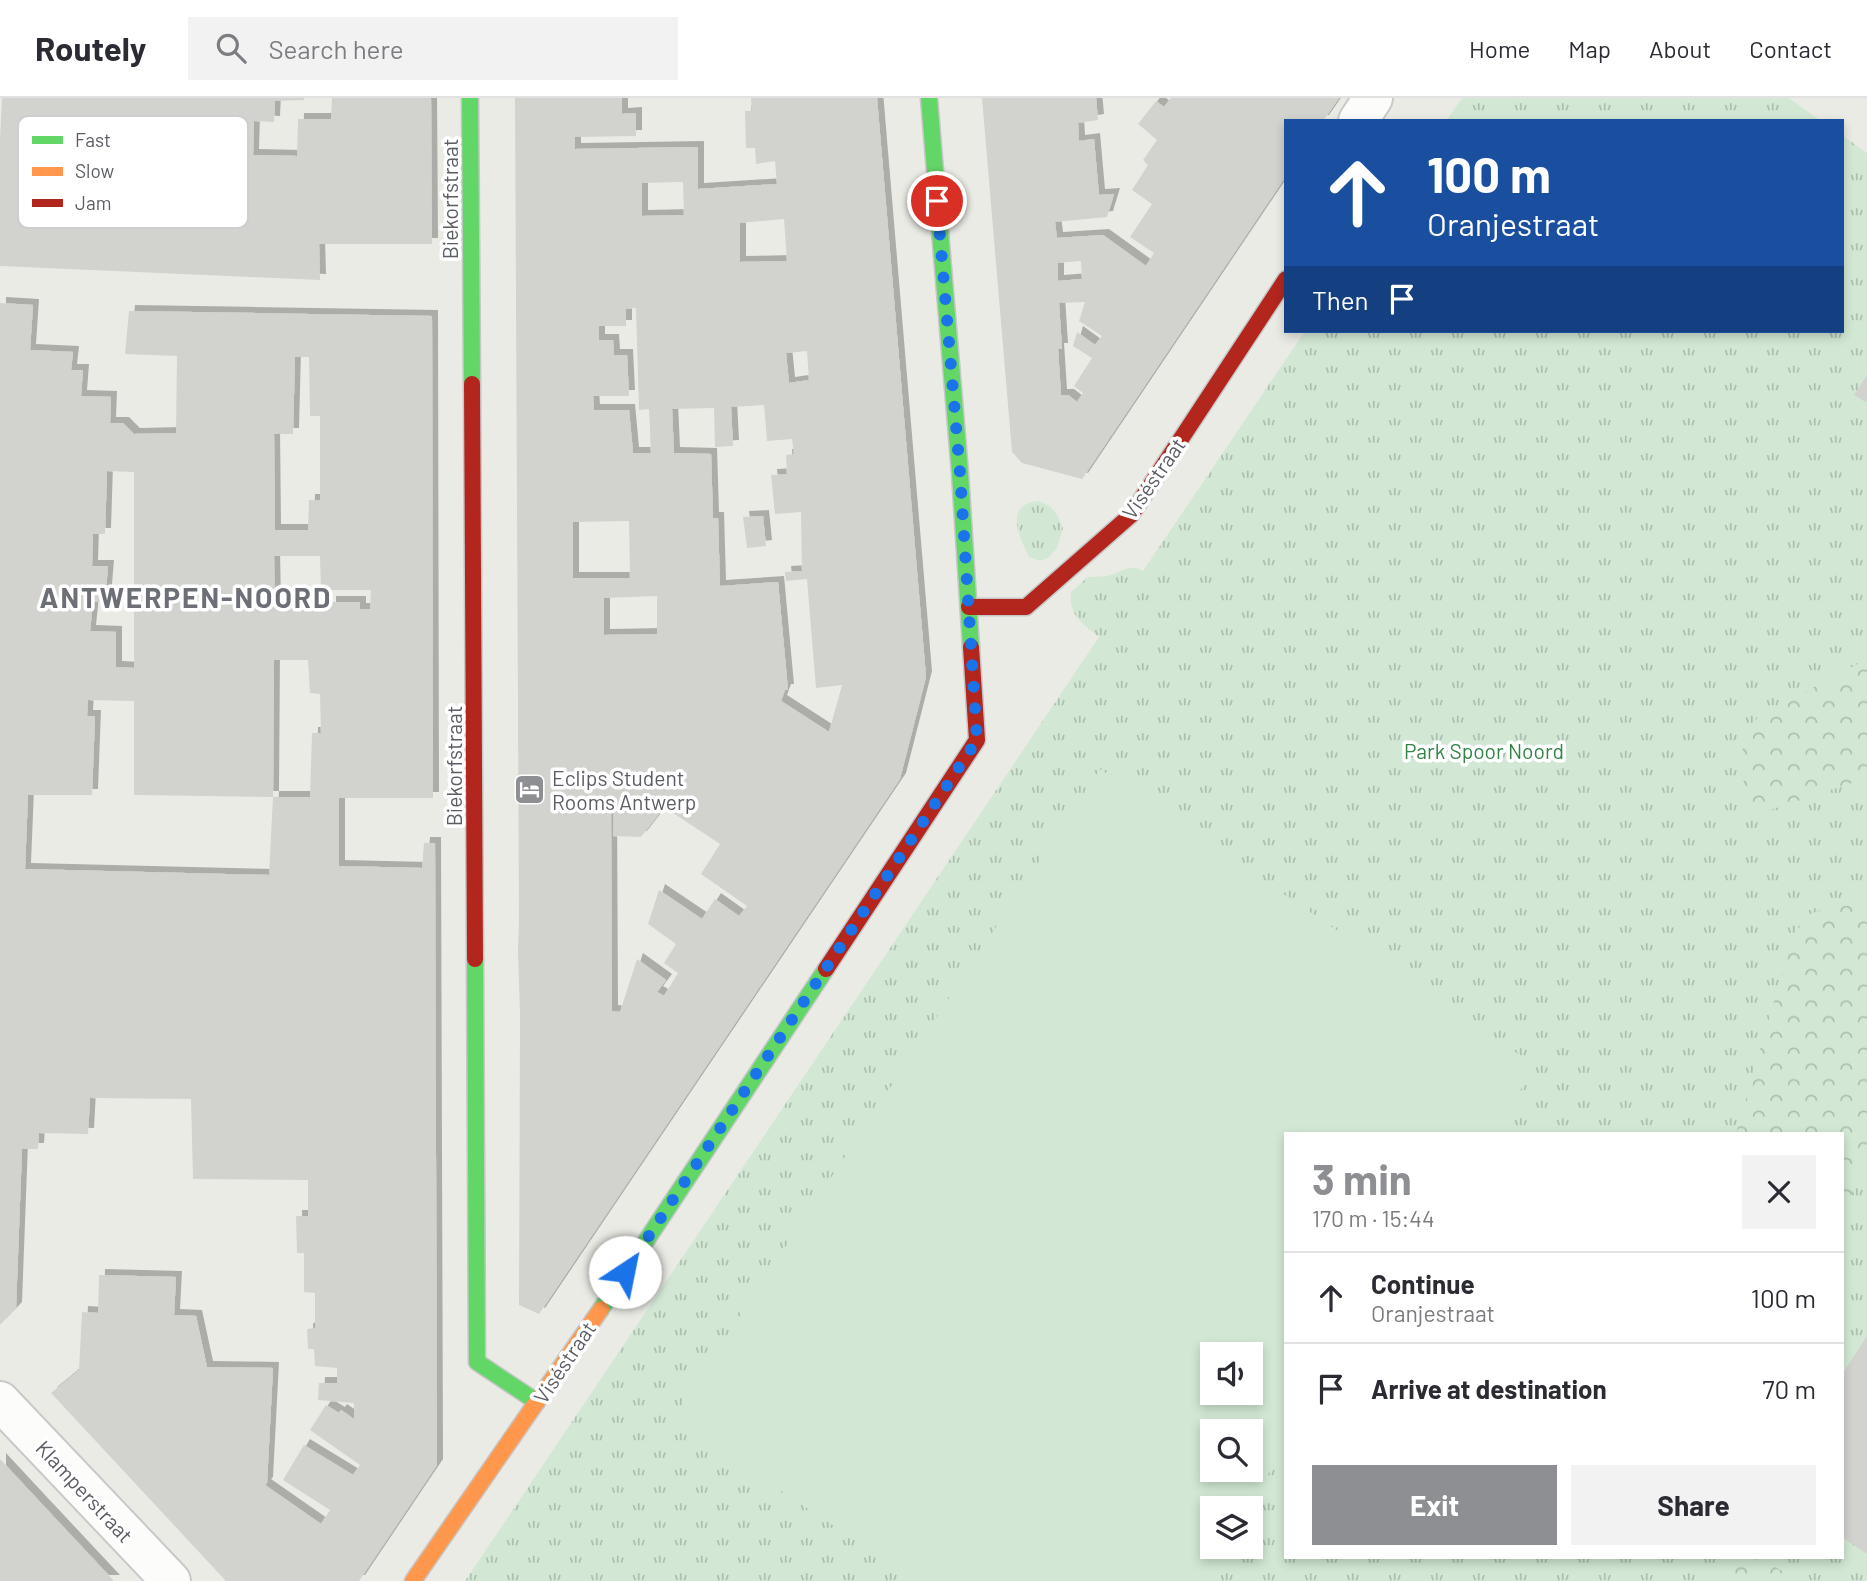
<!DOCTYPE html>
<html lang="en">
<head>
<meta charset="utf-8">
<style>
	body { margin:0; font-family:Barlow,sans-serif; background:#f2f2f3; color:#2b2b33; height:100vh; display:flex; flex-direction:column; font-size:26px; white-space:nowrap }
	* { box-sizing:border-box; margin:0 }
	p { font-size:23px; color:#7c7c81 }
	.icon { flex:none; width:38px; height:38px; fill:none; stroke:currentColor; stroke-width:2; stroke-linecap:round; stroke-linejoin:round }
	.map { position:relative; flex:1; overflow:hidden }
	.sheet { position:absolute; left:1284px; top:1034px; width:560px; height:427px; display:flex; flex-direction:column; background:#fff; border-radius:0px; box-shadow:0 4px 10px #0003 }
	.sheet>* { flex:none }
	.guide { position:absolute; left:1284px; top:21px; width:560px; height:214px; border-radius:0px; box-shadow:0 4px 10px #0003; background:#1a4fa0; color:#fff; overflow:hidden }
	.buttons { position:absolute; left:1200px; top:1244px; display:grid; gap:14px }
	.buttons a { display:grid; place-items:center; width:63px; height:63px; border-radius:0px; background:#fff; box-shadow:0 4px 10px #0003; font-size:35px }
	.pin { position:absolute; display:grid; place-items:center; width:60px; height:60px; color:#fff; margin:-30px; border:4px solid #fff; border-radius:50%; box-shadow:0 2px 7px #0007 }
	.me { position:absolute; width:77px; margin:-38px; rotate:34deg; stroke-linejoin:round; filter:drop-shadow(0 0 5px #0008) }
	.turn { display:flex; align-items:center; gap:24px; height:147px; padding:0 28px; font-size:32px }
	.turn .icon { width:91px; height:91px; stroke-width:2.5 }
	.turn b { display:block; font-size:49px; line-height:60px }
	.then { display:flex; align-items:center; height:66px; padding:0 28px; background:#0003; gap:14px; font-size:26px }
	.round { display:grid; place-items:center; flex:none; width:74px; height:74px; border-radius:0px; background:#f2f2f3 }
	.head { display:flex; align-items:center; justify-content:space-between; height:119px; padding:0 28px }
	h1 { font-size:42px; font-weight:700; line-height:52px; color:#8d8f92 }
	.action { display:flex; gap:14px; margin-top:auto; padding:14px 28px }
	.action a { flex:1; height:80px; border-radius:0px; background:#8d8f92; color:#fff; font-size:28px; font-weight:700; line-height:80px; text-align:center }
	.action a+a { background:#f2f2f3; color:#2b2b33 }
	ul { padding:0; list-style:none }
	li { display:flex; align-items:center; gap:21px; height:91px; padding:0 28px; border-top:2px solid #e1e1e2 }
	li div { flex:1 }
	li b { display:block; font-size:26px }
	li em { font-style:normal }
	header { display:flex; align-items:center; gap:42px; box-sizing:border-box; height:98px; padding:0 35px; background:#fff; border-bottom:2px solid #e1e1e2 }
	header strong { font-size:33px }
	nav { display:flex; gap:38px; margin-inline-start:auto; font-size:24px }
	.search { width:490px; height:63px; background:#f2f2f3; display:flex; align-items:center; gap:18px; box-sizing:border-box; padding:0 24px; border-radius:0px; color:#7c7c81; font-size:26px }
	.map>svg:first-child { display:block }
	.grass { fill:url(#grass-tufts); fill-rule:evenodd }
	.forest { fill:url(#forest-crowns) }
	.pitch { fill:#d2e8d4; fill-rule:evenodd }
	.building { fill:#d2d2cf; fill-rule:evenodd; filter:url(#shadow) }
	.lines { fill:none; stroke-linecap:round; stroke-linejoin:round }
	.street-casing { stroke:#c8c9c8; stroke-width:42 }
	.fast-casing { stroke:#c6c7c7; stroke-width:19 }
	.slow-casing { stroke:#c6c7c7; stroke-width:19 }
	.jam-casing { stroke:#c6c7c7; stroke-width:19 }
	.street { stroke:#fcfcfb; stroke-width:38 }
	.fast { stroke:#63d668; stroke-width:16 }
	.slow { stroke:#ff974d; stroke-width:16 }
	.jam { stroke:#b3261e; stroke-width:16 }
	.route { stroke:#1a73e8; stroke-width:12; stroke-dasharray:0 21.6 }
	.labels { text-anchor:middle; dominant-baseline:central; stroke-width:7; stroke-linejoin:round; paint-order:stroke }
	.street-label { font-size:21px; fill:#5b5d64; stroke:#fff }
	.park-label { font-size:21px; fill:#328445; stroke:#fff }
	.poi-label { font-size:21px; fill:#5b5d64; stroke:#fff; text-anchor:start }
	.district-label { font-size:28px; font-weight:bold; letter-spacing:2px; fill:#6c6f76; stroke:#fff }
	.key { fill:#fff; stroke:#ceced0; stroke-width:2 }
	.key-label { font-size:19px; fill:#5b5d64 }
</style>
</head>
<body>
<header>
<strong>Routely</strong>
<div class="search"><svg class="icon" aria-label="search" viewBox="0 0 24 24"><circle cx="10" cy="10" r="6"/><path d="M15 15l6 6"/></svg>Search here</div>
<nav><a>Home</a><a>Map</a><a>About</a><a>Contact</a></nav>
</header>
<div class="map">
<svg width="1867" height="1483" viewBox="0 0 1867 1483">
	<defs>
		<pattern id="grass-tufts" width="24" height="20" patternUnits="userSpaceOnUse" patternTransform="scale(1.75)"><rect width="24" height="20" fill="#d2e8d4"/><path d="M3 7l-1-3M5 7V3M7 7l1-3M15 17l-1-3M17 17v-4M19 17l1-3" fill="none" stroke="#adbfb0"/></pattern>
		<pattern id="forest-crowns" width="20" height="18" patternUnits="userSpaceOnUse" patternTransform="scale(1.75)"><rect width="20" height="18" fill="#d2e8d4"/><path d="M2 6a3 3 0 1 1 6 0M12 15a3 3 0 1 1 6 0" fill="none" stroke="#adbfb0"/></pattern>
		<filter id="shadow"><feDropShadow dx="6" dy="-6" stdDeviation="0" flood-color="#0004"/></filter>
	</defs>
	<rect width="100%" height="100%" fill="#ebebe6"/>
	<g class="grass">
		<polygon points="1462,0 1789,0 1821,23 1446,23"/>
		<path d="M1843 38 1867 55V1483H465L1099 539C1083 526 1068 517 1071 494L1088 479 1108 478 1128 470H1136L1143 473 1305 233H1843ZM1286 1036H1843V1460H1286ZM1213 1256H1251V1295H1213ZM1213 1334H1251V1372H1213ZM1213 1410H1251V1449H1213Z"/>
		<path d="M1039 403 1050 408 1058 418 1063 430 1057 450 1048 460 1040 463 1029 459C1018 437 1004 406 1039 403Z"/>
	</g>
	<g class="forest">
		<path d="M1867 561V680L1764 714 1750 712C1743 695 1739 652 1746 635 1750 625 1757 620 1765 615Z"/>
		<path d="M1867 805V1052L1843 1120V1036H1736L1792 840C1796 833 1799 826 1805 820 1816 809 1851 808 1867 805Z"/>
		<path d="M1747 1460C1766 1461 1782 1473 1798 1483H1718L1734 1465Z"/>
	</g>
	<path class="pitch" d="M1100 671 1536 968 1491 1036H1286V1349L1246 1410H1213V1449H1221L1198 1483H917L672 1321ZM1213 1256H1251V1295H1213ZM1213 1334H1251V1372H1213Z"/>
	<g class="building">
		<polygon points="2,0 304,0 304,2 275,3 274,24 254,23 253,57 297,58 298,21 331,21 332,0 431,0 432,146 319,146 320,182 0,168 0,42"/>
		<path d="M515 0H622V16L636 15V38L575 39V51L698 49V91L777 86 775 63 756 66 755 50H746L745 13H752L751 0H877L926 579 900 681 539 1216 519 1207 520 915 518 853 519 821ZM683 84 684 117 642 118V85ZM784 121 787 163 740 164V125ZM636 210 639 312 649 311 651 355H633L629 312H594L593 298H629L627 257H614L613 242H599V228H626V211ZM807 253 809 282 789 285 786 255ZM764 307 767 343 792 341 794 356 786 357 787 376 771 377 775 416 801 414 802 473 785 474 786 483 807 481 816 590 842 587 829 634 781 603 785 592H788L778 484 720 488 718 420H713L711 356 674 355 672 311 714 310 715 349 733 348 731 309ZM629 423 630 480H573V424ZM657 498V536L604 537V500ZM614 709 613 738 641 739 664 709 720 746 701 776 747 808 739 818 715 801 702 821 659 792 648 826 676 846 664 865 678 875 664 898 657 894 666 882 637 861 620 914 612 913 611 710Z"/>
		<path d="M982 0H1096L1098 22 1078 25 1079 43 1094 41 1099 97 1114 96 1107 119 1055 124 1057 140 1103 137 1146 168 1154 155 1130 139 1152 106 1132 92 1148 67 1143 62 1157 42 1138 26 1156 3 1164 9 1171 0H1339L1323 23H1286V78L1082 381 1022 365 1012 354ZM1081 163 1082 181 1058 183V165ZM1085 204 1079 223 1102 238 1095 247 1077 234 1073 248 1092 260 1074 288 1083 295 1077 304 1068 297H1061L1058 251H1062L1059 205Z"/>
		<path d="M0 205 33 207 30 252 73 254 71 272H83L81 298 111 299 110 325H123L134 336 176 335 177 258 125 256 129 213 432 218 433 700H339V768L422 770 424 745H435L437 1367 359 1483H226L51 1295 79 1272 82 1214 98 1215 99 1177 176 1179 174 1217 196 1218 207 1269 273 1270 267 1385 265 1387 321 1426 330 1412 283 1382 304 1347 353 1377 360 1367 310 1332 326 1307 339 1315 341 1312 354 1321V1305L318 1302 319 1285H337V1270L315 1268 314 1251H308L307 1231 315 1230V1195L304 1194V1155H297L296 1118H308V1082L193 1081 191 1001 90 1000 88 1036 39 1035 38 1051H22L16 1210 0 1227ZM295 259H309L310 318H320V402H309L308 432H275L274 336H293ZM107 373 134 374V570L116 569V534L90 533 93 504H105L108 468H92L93 436H105ZM274 458H320L321 492H371L370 511H360V504H330V511L275 510ZM274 562H308L310 595 320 596 321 635H312L310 699H273ZM88 602 134 603V697L273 699 269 777 25 771 28 697H92L95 618H87Z"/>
		<polygon points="1867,277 1867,305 1854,297"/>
		<polygon points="763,418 766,448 747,450 743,419"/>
		<polygon points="1867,1238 1867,1456 1843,1440 1843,1275"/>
		<polygon points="0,1361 40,1404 114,1483 0,1483"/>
	</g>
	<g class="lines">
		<defs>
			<g id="street">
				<polyline points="1358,23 1373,0"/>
				<polyline points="0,1303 171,1483"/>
			</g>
			<g id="fast">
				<polyline points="470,0 472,286"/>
				<polyline points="929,0 960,375 971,549"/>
				<polyline points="475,861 477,1264 537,1304"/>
				<polyline points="601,1211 826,871"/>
			</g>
			<polyline id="slow" points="413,1483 601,1211"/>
			<g id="jam">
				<polyline points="472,286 475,861"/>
				<polyline points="969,509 1026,509 1131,417 1286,181"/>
				<polyline points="826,871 977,642 971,549"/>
			</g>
		</defs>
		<use href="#street" class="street-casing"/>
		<use href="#fast" class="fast-casing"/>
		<use href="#slow" class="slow-casing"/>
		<use href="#jam" class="jam-casing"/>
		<use href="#street" class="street"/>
		<use href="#fast" class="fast"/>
		<use href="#slow" class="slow"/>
		<use href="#jam" class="jam"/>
	</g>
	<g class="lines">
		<polyline class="route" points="625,1174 977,642 960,375 937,103"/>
	</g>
	<defs>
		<symbol id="hotel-square" viewBox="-11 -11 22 22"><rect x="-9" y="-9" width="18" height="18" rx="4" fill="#8d8f92" stroke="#fff"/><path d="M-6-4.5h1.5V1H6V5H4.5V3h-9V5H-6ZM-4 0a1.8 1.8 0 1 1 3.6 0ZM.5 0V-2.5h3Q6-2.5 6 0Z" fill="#fff"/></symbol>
	</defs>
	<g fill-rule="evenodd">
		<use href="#hotel-square" x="512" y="674" width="35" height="35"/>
	</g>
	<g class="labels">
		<g class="street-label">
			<text transform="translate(449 101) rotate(-90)">Biekorfstraat</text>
			<text transform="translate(1153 380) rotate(-55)">Viséstraat</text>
			<text transform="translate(453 668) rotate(-90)">Biekorfstraat</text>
			<text transform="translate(564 1264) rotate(-56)">Viséstraat</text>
			<text transform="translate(85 1393) rotate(47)">Klamperstraat</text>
		</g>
		<g class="park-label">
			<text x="1484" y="652">Park Spoor Noord</text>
		</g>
		<g class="poi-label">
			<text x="552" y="679">Eclips Student<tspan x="552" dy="24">Rooms Antwerp</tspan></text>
		</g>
		<g class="district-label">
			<text x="186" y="499">ANTWERPEN-NOORD</text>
		</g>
	</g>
	<rect x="18" y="18" width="230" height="112" rx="10" class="key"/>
	<rect x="32" y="38" width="31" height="8" fill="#63d668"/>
	<rect x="32" y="69" width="31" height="9" fill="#ff974d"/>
	<rect x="32" y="101" width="31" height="8" fill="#b3261e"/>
	<g class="key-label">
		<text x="75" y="49">Fast</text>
		<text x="75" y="80">Slow</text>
		<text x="75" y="112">Jam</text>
	</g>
</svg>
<div class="buttons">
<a><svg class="icon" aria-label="sound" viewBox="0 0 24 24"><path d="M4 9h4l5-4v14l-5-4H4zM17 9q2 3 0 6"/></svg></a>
<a><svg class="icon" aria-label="search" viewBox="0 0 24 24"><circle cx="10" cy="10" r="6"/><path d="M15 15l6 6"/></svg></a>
<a><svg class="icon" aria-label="layers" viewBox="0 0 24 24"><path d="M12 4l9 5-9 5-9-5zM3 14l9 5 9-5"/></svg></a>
</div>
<div class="pin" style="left:937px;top:103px;background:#d93025"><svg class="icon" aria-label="arrive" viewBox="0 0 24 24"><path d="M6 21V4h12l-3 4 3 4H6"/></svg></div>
<svg class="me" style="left:625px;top:1174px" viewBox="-20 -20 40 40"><circle r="19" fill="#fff"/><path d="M0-13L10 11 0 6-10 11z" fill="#1a73e8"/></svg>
<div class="guide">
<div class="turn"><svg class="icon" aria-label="ahead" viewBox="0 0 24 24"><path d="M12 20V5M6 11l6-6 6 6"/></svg><div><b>100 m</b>Oranjestraat</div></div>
<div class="then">Then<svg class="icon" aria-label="arrive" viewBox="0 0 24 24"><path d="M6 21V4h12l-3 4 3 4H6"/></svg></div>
</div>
<section class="sheet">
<div class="head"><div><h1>3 min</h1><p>170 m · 15:44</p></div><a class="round"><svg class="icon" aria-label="close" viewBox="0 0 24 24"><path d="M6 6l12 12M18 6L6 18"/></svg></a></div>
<ul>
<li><svg class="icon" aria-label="ahead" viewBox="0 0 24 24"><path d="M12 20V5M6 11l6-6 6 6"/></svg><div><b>Continue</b><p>Oranjestraat</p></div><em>100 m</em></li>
<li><svg class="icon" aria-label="arrive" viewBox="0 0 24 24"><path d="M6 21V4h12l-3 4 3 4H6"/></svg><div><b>Arrive at destination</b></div><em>70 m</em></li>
</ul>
<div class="action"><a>Exit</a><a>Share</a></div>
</section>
</div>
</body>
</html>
